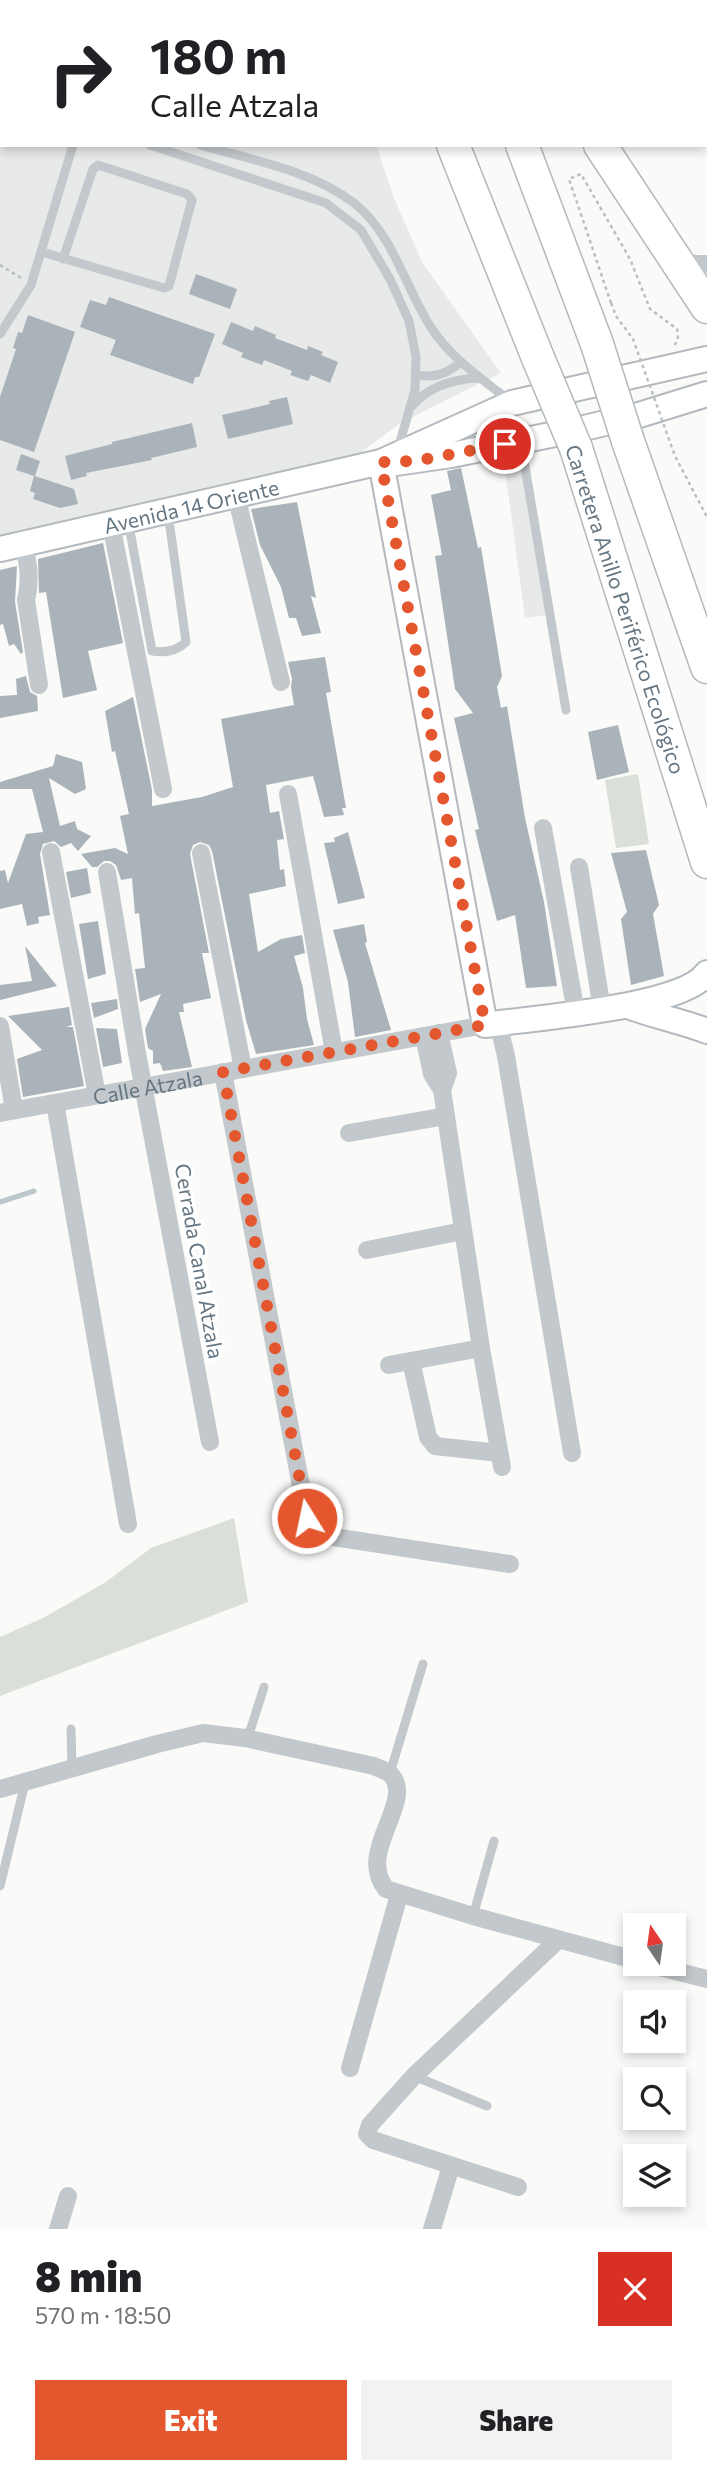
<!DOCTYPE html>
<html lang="en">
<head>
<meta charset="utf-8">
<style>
	body { margin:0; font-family:Commissioner,sans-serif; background:#f2f2f2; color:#202124; height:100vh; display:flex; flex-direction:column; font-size:26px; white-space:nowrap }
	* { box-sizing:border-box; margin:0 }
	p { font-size:23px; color:#757577 }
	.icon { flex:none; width:38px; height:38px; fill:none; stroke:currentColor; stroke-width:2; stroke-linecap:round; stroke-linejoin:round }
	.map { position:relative; height:2229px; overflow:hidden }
	.side { display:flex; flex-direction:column; background:#fff; flex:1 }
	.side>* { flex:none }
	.hud { position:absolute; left:0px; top:0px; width:707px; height:147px; box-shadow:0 4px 10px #0003; background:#fff; color:#202124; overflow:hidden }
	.needle { width:46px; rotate:347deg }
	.controls { position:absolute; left:623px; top:1913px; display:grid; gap:14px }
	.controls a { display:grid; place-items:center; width:63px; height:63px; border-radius:0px; background:#fff; box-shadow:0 4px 10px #0003; font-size:35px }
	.pin { position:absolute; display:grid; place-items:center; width:60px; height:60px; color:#fff; margin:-30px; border:4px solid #fff; border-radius:50%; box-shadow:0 2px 7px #0007 }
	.me { position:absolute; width:77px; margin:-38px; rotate:350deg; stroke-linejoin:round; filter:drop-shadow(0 0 5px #0008) }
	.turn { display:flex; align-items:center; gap:24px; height:147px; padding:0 35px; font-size:32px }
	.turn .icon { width:91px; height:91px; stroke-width:2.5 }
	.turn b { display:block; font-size:49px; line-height:60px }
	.round { display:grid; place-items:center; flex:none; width:74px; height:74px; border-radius:0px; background:#f2f2f2 }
	.headline { display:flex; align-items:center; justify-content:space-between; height:119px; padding:0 35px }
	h1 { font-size:42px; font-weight:800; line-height:52px }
	.cta { display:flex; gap:14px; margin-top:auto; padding:14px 35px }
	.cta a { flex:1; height:80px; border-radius:0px; background:#e4572e; color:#fff; font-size:28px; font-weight:800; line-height:80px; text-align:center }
	.cta a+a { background:#f2f2f2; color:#202124 }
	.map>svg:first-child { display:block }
	.built { fill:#e8e9e9 }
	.green { fill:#dadfd7 }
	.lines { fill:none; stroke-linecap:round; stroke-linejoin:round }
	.stream { stroke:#bbc7cb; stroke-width:5 }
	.building { fill:#aab3b9 }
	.secondary-casing { stroke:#b3babf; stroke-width:28 }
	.highway-casing { stroke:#b4b9bd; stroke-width:35 }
	.path { stroke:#bbbfc2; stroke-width:2.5; stroke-dasharray:3.5 3.5; stroke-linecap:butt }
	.lane { stroke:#c3c8cc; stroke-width:9 }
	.street { stroke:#c3c8cc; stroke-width:18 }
	.secondary { stroke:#fff; stroke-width:24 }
	.highway { stroke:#fff; stroke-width:32 }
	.highway-bridge-casing { stroke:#b4b9bd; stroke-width:35; stroke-linecap:butt }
	.path-bridge { stroke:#bbbfc2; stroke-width:2.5; stroke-dasharray:3.5 3.5; stroke-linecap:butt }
	.highway-bridge { stroke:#fff; stroke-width:32 }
	.route { stroke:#e4572e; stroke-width:12; stroke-dasharray:0 21.6 }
	.labels { text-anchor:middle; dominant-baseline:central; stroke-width:7; stroke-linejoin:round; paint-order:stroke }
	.street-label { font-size:21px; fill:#657683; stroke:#fff }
</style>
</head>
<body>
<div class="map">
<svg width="707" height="2229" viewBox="0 0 707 2229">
	<rect width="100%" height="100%" fill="#fafaf8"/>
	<g class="built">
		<polygon points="0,0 328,0 328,2 2,2 2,145 376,145 394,198 422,262 501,373 399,424 355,457 0,540"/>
		<polygon points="520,458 546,615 525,618 504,462"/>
	</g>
	<g class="green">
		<polygon points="638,774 649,844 616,848 605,780"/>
		<polygon points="234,1518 248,1602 0,1696 0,1637 43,1618 106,1582 151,1548"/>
	</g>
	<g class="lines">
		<polyline class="stream" points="0,1202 34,1191"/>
	</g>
	<g class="building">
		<polygon points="196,274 237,289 230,309 189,294"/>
		<polygon points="109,297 215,334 199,377 195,377 193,384 110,355 116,340 80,327 90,300 106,305"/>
		<polygon points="28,315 75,332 34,452 0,440 0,397 16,349 13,348 18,332 22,333"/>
		<polygon points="231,322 253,331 255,326 276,335 275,338 307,350 308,346 323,352 321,355 338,362 330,383 311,375 308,381 290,375 292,371 264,360 262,365 241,357 243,353 222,344"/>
		<polygon points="287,397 293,424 228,439 222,415 270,404 269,401"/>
		<polygon points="192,423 197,447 151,458 152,460 86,473 87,476 71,480 65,456 112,444 112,442"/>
		<polygon points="21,454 40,461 35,476 74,489 78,504 60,508 33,499 35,493 30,491 34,476 16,470"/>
		<polygon points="461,468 478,548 481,547 502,676 497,687 501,708 507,706 525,818 544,902 557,986 526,988 515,915 497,921 475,830 479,829 454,718 473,713 455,689 435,556 442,555 431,495 451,490 447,471"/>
		<polygon points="297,502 316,598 311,596 321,633 302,636 296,618 289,618 281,587 260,545 251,509"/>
		<polygon points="103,543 123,643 88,651 97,690 63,698 46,592 39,593 38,559"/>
		<polygon points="17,566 15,602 23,652 21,654 14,644 9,646 3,624 0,625 0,570"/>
		<polygon points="325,657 331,692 326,693 346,808 342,808 344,815 324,817 313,776 266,785 270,813 279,811 284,839 277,840 280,870 284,869 286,886 249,894 258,952 281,939 302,935 305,953 294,956 303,988 307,1019 314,1045 256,1054 246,1020 212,851 209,845 200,842 193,845 190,854 209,953 202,953 211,998 183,1004 184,1012 179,1012 192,1067 163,1071 160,1063 153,1064 153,1051 148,1048 145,1029 161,994 140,1002 135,969 145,968 139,913 135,914 132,878 121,880 116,865 110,861 104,861 97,867 92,867 81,854 115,848 128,854 120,816 129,814 115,751 112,752 105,711 133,697 152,790 152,806 202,797 233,787 221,719 294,705 291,687 292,679 288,662"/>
		<polygon points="26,676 30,692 37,696 38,711 0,718 0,696 17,695 16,679"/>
		<polygon points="618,725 629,772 597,780 588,732"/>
		<polygon points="56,754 82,762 86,789 75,794 49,778 60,826 75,821 77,829 91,836 78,851 71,843 61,847 54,841 43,844 40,854 50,915 38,917 39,923 27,926 22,904 0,909 0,871 5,870 8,883 26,834 43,832 32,789 0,789 0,782 53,766"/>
		<polygon points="348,832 365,898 338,904 324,843 335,842 334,838"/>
		<polygon points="646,850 659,905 653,914 664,976 631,985 621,919 627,912 611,853"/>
		<polygon points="87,868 91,893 71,898 66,872"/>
		<polygon points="98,921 106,974 88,979 79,924"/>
		<polygon points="364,924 367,942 365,943 391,1030 355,1037 348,982 333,930"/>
		<polygon points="25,946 57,986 0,1000 0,985 32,981"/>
		<polygon points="117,999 118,1009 94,1018 91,1003"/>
		<polygon points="69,1007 72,1025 66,1027 73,1027 84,1086 23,1097 17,1059 42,1050 8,1016"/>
		<polygon points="96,1028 117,1029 122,1063 103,1067"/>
	</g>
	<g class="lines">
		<defs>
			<g id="secondary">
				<path d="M381 462 485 1025C531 1018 682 1008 707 973"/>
				<polyline points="396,463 451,455 580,429 639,415 707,394"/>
				<path id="s2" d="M0 549 381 462 512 403 707 359"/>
				<path d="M628 1006C654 1016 681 1021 707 1031"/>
			</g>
			<g id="highway">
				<polyline points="395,0 396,2"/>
				<polyline points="466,0 467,2"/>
				<polyline points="503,0 504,2"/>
				<polyline points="453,145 538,358"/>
				<polyline points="522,145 597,344"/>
				<polyline points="600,145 707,307"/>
				<polyline points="628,441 707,667"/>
				<polyline points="576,448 707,862"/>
			</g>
		</defs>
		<use href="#secondary" class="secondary-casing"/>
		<use href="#highway" class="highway-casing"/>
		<g class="path">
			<polyline points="0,265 21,278"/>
			<polyline points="611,303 569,179 581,174 630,259 650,309 677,329 678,337 675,345"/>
		</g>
		<g class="lane">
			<polyline points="91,0 91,2"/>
			<polyline points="108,2 109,0"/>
			<polyline points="150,145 326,203 361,230 390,279 409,321 416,357 415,390 398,449"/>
			<path d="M200 145C252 160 311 170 354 203 394 235 405 288 432 329 452 359 482 379 510 401"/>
			<polyline points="42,252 164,288 169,286 192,200 187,194 98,165 93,169 63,259"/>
			<polyline points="0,334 31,285 73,145"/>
			<path d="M416 375C436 378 446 374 461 362"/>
			<path d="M412 406C429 386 454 379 479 378"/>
			<polyline points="521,443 566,710"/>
			<path d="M128 520 152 651C165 653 177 651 186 642L168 513"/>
			<polyline points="71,1729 72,1768"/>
			<polyline points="245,1738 251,1728 264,1687"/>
			<polyline points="390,1773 423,1664"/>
			<polyline points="0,1886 25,1783"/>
			<polyline points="473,1916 494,1841"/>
			<polyline points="414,2076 487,2106"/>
		</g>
		<g class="street">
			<polyline points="677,258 695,264 707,264"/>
			<polyline points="236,495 281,682"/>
			<polyline points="111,524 163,789"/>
			<path d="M23 544C29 563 31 580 26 600L39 685"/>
			<polyline points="288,794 334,1052"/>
			<polyline points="543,828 576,1013"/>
			<polyline points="51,852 97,1095"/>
			<polyline points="201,853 243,1069"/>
			<polyline points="579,867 602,1009"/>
			<polyline points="107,872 137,1053 210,1442"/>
			<polyline points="498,1023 506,1056 572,1453"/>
			<polyline points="0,1026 14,1110"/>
			<polyline points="439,1033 448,1073 442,1090"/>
			<polyline points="424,1036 432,1074 442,1090 481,1348 502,1467"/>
			<polyline points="223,1072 307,1518 313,1530 327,1536 510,1564"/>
			<polyline points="55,1103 128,1524"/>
			<path id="s1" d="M0 1113 485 1025"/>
			<polyline points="349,1133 446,1116"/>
			<polyline points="367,1250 463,1231"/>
			<polyline points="411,1361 428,1437 435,1446 499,1453"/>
			<polyline points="389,1365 481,1348"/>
			<path d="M0 1789 157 1744 203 1733 245 1738 374 1766C380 1769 388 1771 392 1776 414 1803 356 1852 386 1889L473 1916 635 1960"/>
			<polyline points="648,1964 707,1979"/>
			<polyline points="350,2068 399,1895"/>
			<polyline points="518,2187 373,2140 367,2134 370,2125 414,2076 558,1940"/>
			<polyline points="58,2229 68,2196"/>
			<polyline points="432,2229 451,2166"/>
		</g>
		<use href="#secondary" class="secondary"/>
		<use href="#highway" class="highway"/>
		<defs>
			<g id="highway-bridge">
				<polyline points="597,344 628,441"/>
				<polyline points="538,358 576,448"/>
			</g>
		</defs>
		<use href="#highway-bridge" class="highway-bridge-casing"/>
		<polyline class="path-bridge" points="611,303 616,316 633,339 675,456 707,517"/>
		<use href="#highway-bridge" class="highway-bridge"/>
	</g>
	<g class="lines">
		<polyline class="route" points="307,1518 223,1072 485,1025 381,462 415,461 505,444"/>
	</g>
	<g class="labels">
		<g class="street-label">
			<text stroke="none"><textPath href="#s2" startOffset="196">Avenida 14 Oriente</textPath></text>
			<text transform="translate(626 609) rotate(72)">Carretera Anillo Periférico Ecológico</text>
			<text stroke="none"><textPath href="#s1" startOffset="150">Calle Atzala</textPath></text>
			<text transform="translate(200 1261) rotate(80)">Cerrada Canal Atzala</text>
		</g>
	</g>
</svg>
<div class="controls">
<a><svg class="needle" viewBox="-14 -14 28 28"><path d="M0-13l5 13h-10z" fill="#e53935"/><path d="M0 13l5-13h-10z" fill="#757577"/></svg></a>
<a><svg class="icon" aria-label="sound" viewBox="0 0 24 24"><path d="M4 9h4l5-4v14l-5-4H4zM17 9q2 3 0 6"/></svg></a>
<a><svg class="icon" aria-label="search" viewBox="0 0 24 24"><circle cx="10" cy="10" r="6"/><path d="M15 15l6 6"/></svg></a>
<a><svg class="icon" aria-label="layers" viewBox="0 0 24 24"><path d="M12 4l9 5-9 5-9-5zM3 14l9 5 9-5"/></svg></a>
</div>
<div class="pin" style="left:505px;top:444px;background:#d93025"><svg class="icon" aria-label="arrive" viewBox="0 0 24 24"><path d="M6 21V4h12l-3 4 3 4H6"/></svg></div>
<svg class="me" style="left:307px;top:1518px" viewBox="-20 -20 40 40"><circle r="17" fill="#e4572e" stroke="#fff" stroke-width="3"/><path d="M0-11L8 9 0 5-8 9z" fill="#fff"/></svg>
<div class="hud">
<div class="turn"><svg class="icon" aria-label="right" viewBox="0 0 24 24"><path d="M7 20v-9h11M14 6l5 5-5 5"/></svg><div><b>180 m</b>Calle Atzala</div></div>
</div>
</div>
<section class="side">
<div class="headline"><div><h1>8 min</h1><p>570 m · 18:50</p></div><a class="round" style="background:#d93025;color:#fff"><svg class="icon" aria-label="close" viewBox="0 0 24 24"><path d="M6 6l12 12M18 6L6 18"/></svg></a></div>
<div class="cta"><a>Exit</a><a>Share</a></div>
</section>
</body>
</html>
